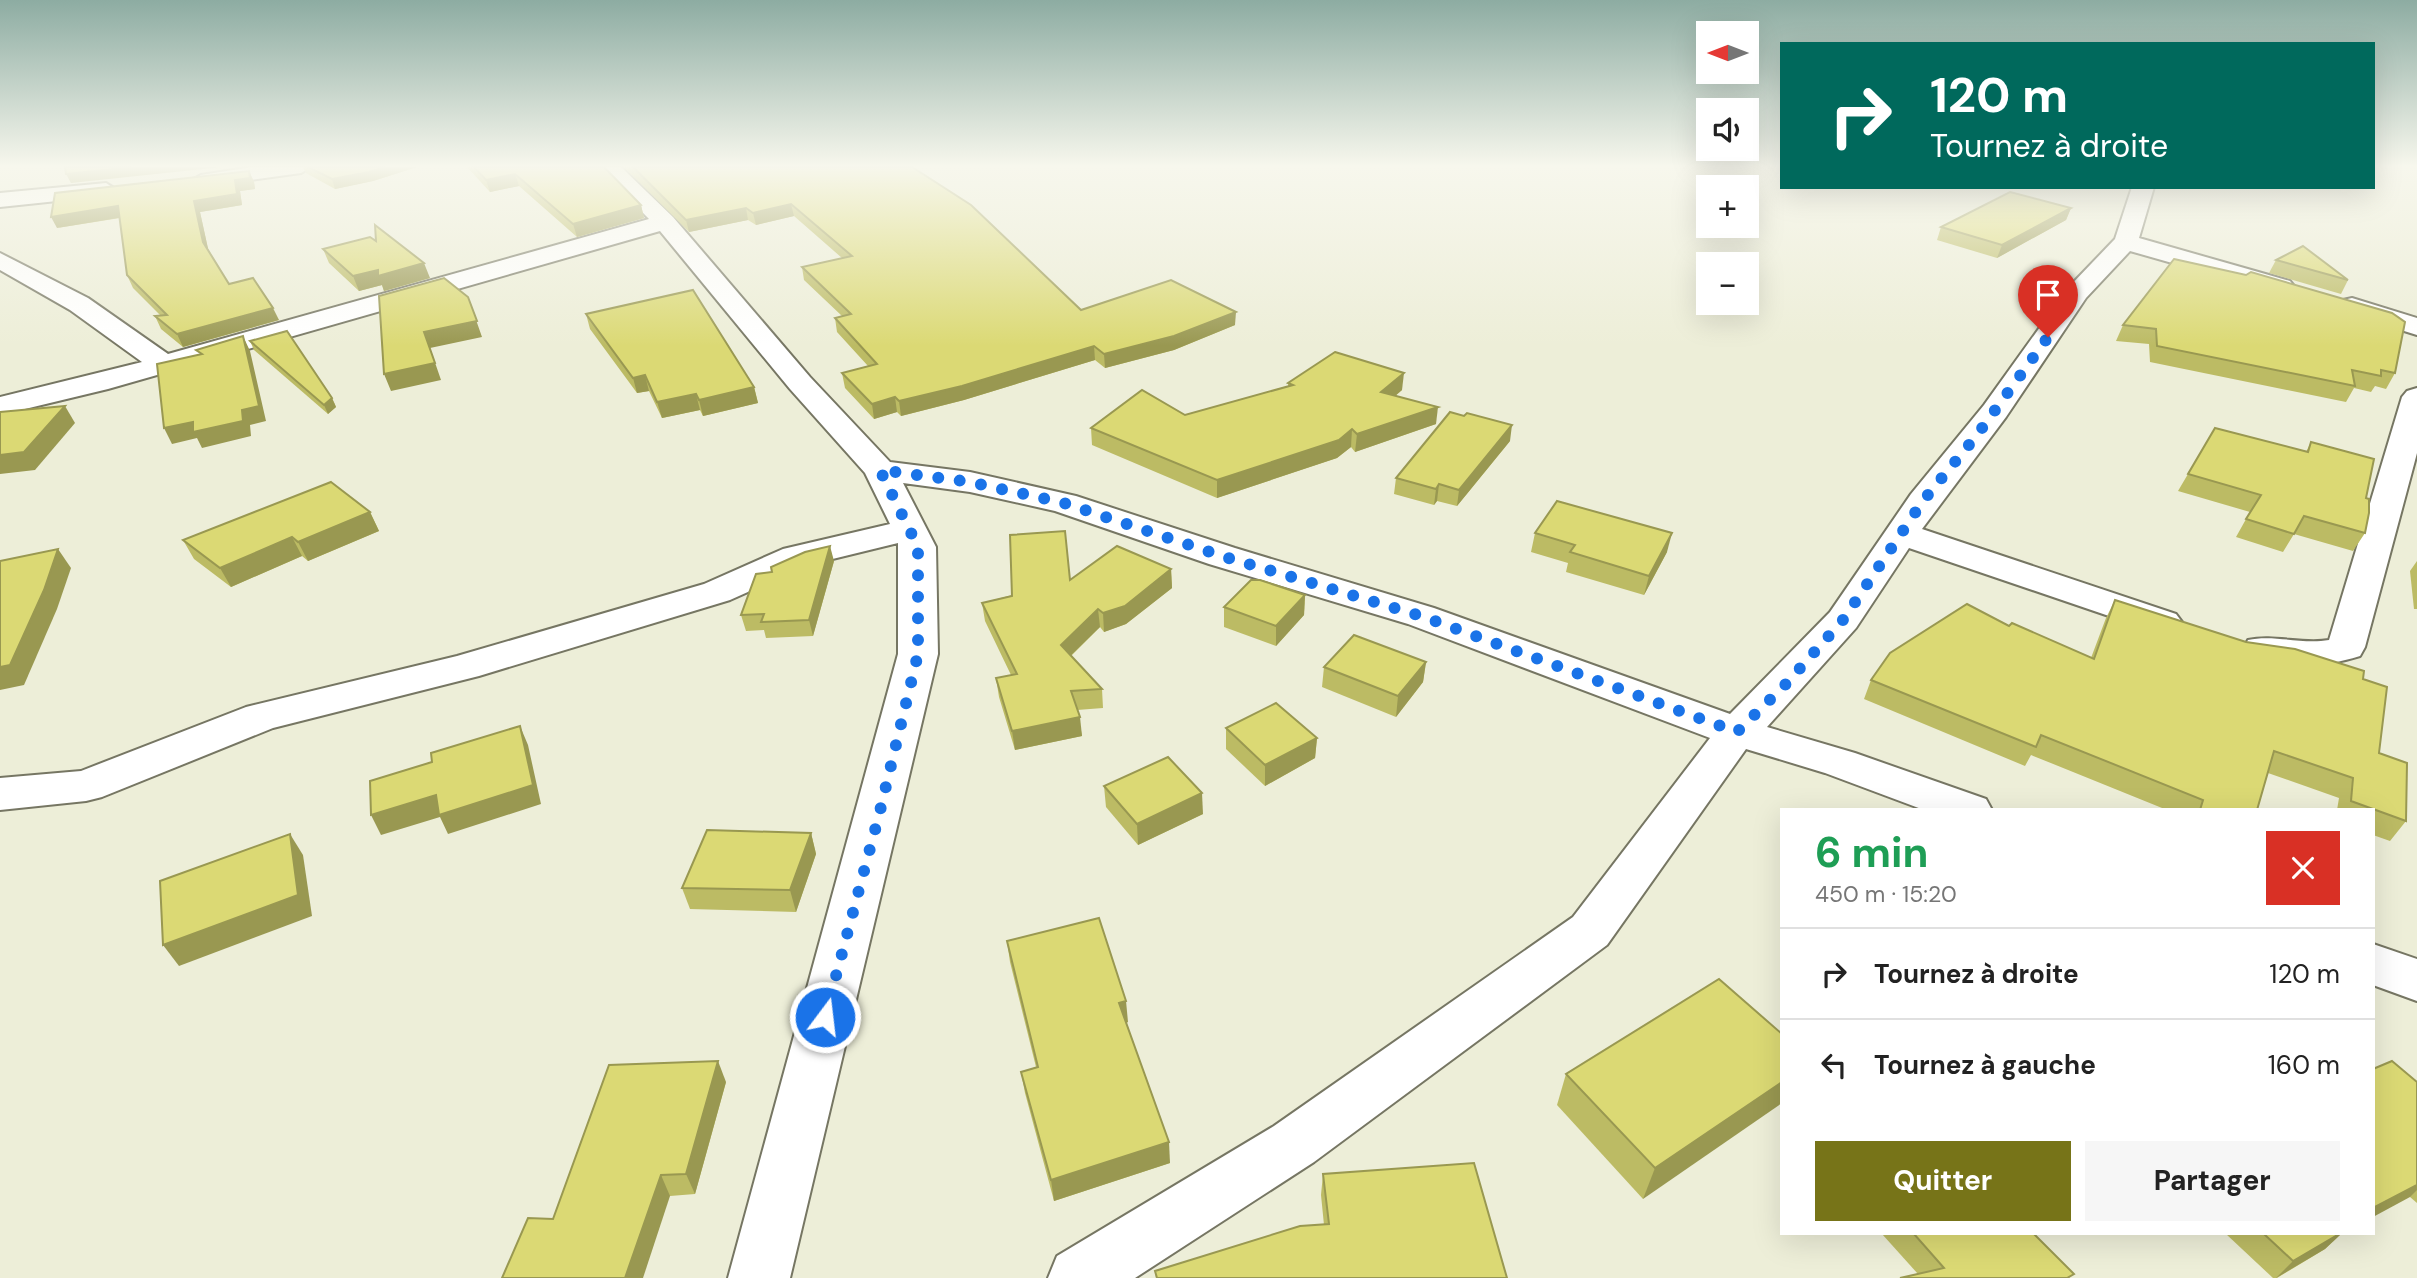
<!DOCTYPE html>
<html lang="fr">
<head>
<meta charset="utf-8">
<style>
	body { margin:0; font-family:"DM Sans",sans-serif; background:#f6f6f6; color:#222; height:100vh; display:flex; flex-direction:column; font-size:26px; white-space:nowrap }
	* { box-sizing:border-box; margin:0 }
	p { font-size:23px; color:#767676 }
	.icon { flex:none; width:38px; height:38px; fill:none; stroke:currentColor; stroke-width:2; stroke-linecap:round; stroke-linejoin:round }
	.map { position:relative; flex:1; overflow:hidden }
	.side { position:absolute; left:1780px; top:808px; width:595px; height:427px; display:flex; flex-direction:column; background:#fff; border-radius:0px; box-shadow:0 7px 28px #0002 }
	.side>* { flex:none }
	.hud { position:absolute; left:1780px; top:42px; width:595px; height:147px; border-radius:0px; box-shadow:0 7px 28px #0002; background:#00695c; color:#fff; overflow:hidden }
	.needle { width:46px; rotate:270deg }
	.buttons { position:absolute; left:1696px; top:21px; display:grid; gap:14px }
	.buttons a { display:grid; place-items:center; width:63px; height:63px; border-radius:0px; background:#fff; box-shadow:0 7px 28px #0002; font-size:35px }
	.pin { position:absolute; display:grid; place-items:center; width:60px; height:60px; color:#fff; margin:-72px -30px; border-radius:50% 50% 50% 0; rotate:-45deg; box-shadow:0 0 7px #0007 }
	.pin .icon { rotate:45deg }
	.me { position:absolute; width:77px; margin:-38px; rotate:15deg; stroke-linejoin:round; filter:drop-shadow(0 0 5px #0008) }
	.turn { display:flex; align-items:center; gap:24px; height:147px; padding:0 35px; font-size:32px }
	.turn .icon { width:91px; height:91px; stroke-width:2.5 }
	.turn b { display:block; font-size:49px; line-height:60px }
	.round { display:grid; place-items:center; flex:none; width:74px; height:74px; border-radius:0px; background:#f6f6f6 }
	.overview { display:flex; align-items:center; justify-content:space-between; height:119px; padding:0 35px }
	h1 { font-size:42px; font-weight:700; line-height:52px; color:#1e9e55 }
	.primary-button { display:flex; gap:14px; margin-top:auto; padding:14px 35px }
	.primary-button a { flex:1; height:80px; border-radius:0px; background:#777418; color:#fff; font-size:28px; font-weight:700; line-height:80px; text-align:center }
	.primary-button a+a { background:#f6f6f6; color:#222 }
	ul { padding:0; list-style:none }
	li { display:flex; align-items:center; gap:21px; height:91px; padding:0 35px; border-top:2px solid #e0e0e0 }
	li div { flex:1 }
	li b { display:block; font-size:26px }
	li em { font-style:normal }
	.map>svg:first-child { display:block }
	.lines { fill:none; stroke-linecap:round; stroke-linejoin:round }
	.street-casing { stroke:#767663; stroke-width:4 }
	.street { fill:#fff; fill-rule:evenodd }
	.wall { fill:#bcbb64 }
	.shaded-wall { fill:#999851 }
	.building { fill:#dbd974; stroke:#999851; stroke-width:2 }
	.route { stroke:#1a73e8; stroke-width:12; stroke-dasharray:0 21.6 }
</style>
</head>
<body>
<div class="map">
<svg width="2417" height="1278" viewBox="0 0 2417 1278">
	<rect width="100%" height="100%" fill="#edeed8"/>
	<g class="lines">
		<defs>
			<g id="street">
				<polygon points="252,167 311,167 301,173 201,187 190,181 201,175"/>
				<polygon points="598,167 621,167 673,217 810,377 890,462 970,472 1076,496 1235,548 1434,608 1730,714 1830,612 1911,494 1984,405 2068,288 2115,239 2132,187 2154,187 2139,238 2290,281 2294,286 2290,291 2281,294 2130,251 2086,298 2006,417 1922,529 2176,614 2182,622 2176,630 2163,633 2150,630 1909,548 1856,628 1767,727 1855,753 1986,799 1992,810 1924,810 1825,773 1746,749 1607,945 1314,1162 1135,1278 1048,1278 1057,1256 1274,1126 1573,917 1710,738 1408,624 1209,564 1055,511 970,492 903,483 936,547 938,654 790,1278 728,1278 898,654 898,543 808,565 730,600 479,676 273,728 102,797 86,801 0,810 0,778 81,771 246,707 457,656 704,584 783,549 890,524 865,473 790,389 660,231 108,389 0,415 0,397 142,362 70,310 0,270 0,253 88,298 168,354 649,219"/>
				<polygon points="106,183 117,190 114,195 0,207 0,193"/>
				<polygon points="2352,298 2417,318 2417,335 2343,312 2339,306 2343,300"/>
				<path d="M2417 388V453L2365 647 2360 656C2322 668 2287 668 2248 658L2243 649 2248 640C2274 634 2302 645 2329 640L2402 397 2407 391Z"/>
				<polygon points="2373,944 2417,959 2417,1001 2373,985"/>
			</g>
		</defs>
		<use href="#street" class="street-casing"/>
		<use href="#street" class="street"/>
	</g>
	<g class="wall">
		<polygon points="303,167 417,167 373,181 335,189 306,173"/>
		<polygon points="467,167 604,167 641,205 644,218 577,237 519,186 490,192"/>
		<polygon points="624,167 912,167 1081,310 1235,325 1174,350 1105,368 1095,360 964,400 901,416 897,412 874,419 845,388 842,373 868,366 837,332 835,318 842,316 804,280 802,267 842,258 794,216 756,225 748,220 689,232"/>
		<polygon points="249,171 254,182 255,189 240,191 242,205 200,212 208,249 229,284 279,320 183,347 161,329 155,316 161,316 133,288 127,275 120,218 57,228"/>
		<polygon points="2071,208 2066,220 1997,258 1937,240 1941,227"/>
		<polygon points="323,249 430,278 384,291 382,285 359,291 329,263"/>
		<polygon points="2174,259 2395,373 2386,389 2375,386 2371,392 2354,388 2346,402 2150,362 2149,344 2116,341 2123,325"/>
		<polygon points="2276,260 2348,280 2341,294 2269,273"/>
		<polygon points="586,314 754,387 758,403 703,416 700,410 662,418 649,391 637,393 590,329"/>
		<polygon points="250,341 332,398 336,407 328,414 254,350"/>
		<polygon points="1288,383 1402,390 1395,396 1436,424 1355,452 1351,447 1337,458 1217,498 1092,445 1091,428 1185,415 1288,386"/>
		<polygon points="1510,441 1457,506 1437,501 1434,505 1394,494 1396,478"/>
		<polygon points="2311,442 2366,498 2365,533 2353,551 2294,534 2283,552 2236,537 2250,512 2178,491 2188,474 2306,452"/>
		<polygon points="370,512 379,531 308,561 302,556 231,587 194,559 183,540"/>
		<polygon points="1535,533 1667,552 1644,595 1566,572 1568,563 1531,552"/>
		<polygon points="834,561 813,636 766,638 764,630 746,631 741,615"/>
		<polygon points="2417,561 2417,609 2414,609 2410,571"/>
		<polygon points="1171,569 1172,588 1126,624 1104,632 1100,627 1071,656 1102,689 1103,708 1077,710 1082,736 1015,750 999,697 996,678 1011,675 985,621 982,603 1070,580"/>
		<polygon points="1305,595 1304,615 1276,646 1224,627 1224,607"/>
		<polygon points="2115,600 2363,679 2379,753 2406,821 2390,841 2373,835 2373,810 2337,810 2339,798 2268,773 2257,810 2167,810 2031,755 2025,766 1864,699 1871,680 2009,626 2091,658 2106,618"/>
		<polygon points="1426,662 1423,682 1396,717 1322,687 1324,667"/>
		<polygon points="1226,728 1317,738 1315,758 1265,786 1226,749"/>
		<polygon points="1104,786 1203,814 1138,845 1106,807"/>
		<polygon points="811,833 816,854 796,912 690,909 682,888"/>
		<polygon points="1007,941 1128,1022 1126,1023 1170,1163 1054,1201 1025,1093 1021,1072 1036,1067 1010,962"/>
		<polygon points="1782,1034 1643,1199 1557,1105 1566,1074"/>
		<polygon points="726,1082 695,1194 670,1196 553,1219"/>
		<polygon points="2417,1082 2417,1203 2410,1197"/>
		<polygon points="1323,1174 1507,1278 1156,1278 1155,1271 1324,1225 1321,1195"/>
		<polygon points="1882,1234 2034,1234 2070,1278 1918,1274"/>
		<polygon points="2226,1234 2341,1234 2325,1249 2277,1278 2273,1278"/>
	</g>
	<g class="shaded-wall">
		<polygon points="131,167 222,167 71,183 66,174"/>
		<polygon points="385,167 417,167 373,181 335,189 332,179"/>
		<polygon points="249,171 254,182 255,189 240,191 242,205 200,212 209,253 203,242 194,201 235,180"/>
		<polygon points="515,174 519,186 490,192 486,180"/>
		<polygon points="791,204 794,216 756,225 753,213"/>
		<polygon points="641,205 644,218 577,237 573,224"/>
		<polygon points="118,206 124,217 57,228 51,217"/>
		<polygon points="746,208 748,220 689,232 686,220"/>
		<polygon points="2071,208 2066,220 1997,258 2002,245"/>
		<polygon points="424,263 430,278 384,291 382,285 359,291 353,276 378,270"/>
		<polygon points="468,297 482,337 430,348 441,380 391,391 384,374 424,332"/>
		<polygon points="273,308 279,320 183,347 177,334"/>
		<polygon points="1236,312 1235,325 1174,350 1105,368 1104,354"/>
		<polygon points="243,336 250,351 266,421 250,425 251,436 202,448 197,438 172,444 164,428 242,410"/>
		<polygon points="1094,346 1095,360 964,400 901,416 899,401"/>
		<polygon points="1404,373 1402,390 1380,409 1381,392"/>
		<polygon points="645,375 649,391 637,393 633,378"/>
		<polygon points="754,387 758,403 703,416 699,400"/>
		<polygon points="696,394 700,410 662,418 657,402"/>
		<polygon points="895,397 897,412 874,419 872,404"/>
		<polygon points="332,398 336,407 328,414 324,405"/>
		<polygon points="65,406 75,423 35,470 0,474 0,455"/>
		<polygon points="1438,407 1436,424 1355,452 1357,434"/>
		<polygon points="1512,425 1510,441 1457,506 1459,490"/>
		<polygon points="1352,429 1351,447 1337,458 1217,498 1217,480"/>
		<polygon points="1439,484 1437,501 1434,505 1436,489"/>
		<polygon points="370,512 379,531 308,561 298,542"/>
		<polygon points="1672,533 1667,552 1644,595 1649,576"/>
		<polygon points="292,537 302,556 231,587 220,568"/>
		<polygon points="830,546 834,561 813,636 809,620"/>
		<polygon points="58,549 71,568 57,609 24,685 0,690 0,667"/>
		<polygon points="1171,569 1172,588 1126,624 1104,632 1103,613"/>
		<polygon points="1305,595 1304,615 1276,646 1276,626"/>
		<polygon points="1098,609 1100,627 1062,664 1061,645"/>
		<polygon points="1426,662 1423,682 1396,717 1398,696"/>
		<polygon points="1080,717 1082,736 1015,750 1012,731"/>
		<polygon points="520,726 528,745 541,804 448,834 440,817 381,835 371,815"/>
		<polygon points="1317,738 1315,758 1265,786 1265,765"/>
		<polygon points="1202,793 1203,814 1138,845 1137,824"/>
		<polygon points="811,833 816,854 796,912 790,890"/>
		<polygon points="290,834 303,855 312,916 179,966 163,945"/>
		<polygon points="1126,1001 1128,1022 1121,1024 1119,1003"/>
		<polygon points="718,1061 726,1082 695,1194 686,1174"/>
		<polygon points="1782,1082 1782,1103 1643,1199 1655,1168"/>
		<polygon points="1169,1142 1170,1163 1054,1201 1051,1180"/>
		<polygon points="661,1175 670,1196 643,1278 625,1278"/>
		<polygon points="2417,1185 2417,1190 2410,1197 2373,1217 2373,1208"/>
		<polygon points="2332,1234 2341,1234 2325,1249 2276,1278 2293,1261"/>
	</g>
	<g class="building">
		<polygon points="65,167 131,167 66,174"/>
		<polygon points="308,167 385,167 369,172 332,179"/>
		<polygon points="474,167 604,167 641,205 573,224 515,174 486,180"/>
		<polygon points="633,167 912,167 971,205 1081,310 1171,280 1236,312 1174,336 1104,354 1094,346 962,386 899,401 895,397 872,404 842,373 877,364 835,318 851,314 802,267 852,256 791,204 753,213 746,208 686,220"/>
		<polygon points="249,171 250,178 235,180 237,194 194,201 203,242 229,284 253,278 273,308 177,334 155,316 167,315 127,275 118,206 51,217 55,193"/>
		<polygon points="2010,192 2071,208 2002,245 1941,227"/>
		<polygon points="375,225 424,263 378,276 378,270 353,276 323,249 370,237 376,241"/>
		<polygon points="2303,246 2348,280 2276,260"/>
		<polygon points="2174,259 2246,275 2251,272 2392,313 2405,322 2395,373 2381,370 2381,376 2352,370 2355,386 2157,346 2156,329 2123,325"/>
		<polygon points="444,278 468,297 477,321 424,332 435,363 384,374 379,296"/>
		<polygon points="693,290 754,387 699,400 696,394 657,402 645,375 633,378 586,314"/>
		<polygon points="287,331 332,398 324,405 250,341"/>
		<polygon points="243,336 259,406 242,410 243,421 193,432 193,422 164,428 157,364 202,354 196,350"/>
		<polygon points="1335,352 1404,373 1381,392 1438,407 1357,434 1352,429 1339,440 1217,480 1091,428 1142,390 1185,415 1293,385 1288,383"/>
		<polygon points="65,406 24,452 0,455 0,412"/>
		<polygon points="1450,412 1464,416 1467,413 1512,425 1459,490 1439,484 1436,489 1396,478"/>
		<polygon points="2215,428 2308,452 2311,442 2374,459 2366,498 2369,499 2369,513 2365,533 2304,516 2294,534 2246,519 2261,495 2188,474"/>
		<polygon points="331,482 370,512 298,542 292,537 220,568 183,540"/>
		<polygon points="1557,501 1672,533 1649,576 1570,552 1575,545 1535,533"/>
		<polygon points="1065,531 1070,580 1117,546 1171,569 1125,606 1103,613 1098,609 1061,645 1102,689 1071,691 1080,717 1012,731 996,678 1017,674 982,603 1012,596 1010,535"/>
		<polygon points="830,546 809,620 761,622 764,614 741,615 756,574 772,572 771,567 805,552"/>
		<polygon points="58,549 44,590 10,665 0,667 0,561"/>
		<polygon points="1251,580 1260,580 1305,595 1276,626 1224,607"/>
		<polygon points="2115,600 2246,642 2295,649 2364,671 2363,679 2387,687 2379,753 2407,763 2406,821 2351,801 2353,778 2274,751 2257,810 2200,810 2203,800 2041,735 2036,747 1871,680 1890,653 1967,604 2009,626 2012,623 2094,659"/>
		<polygon points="1354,635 1426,662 1398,696 1324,667"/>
		<polygon points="1276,703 1317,738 1265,765 1226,728"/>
		<polygon points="520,726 533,785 439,815 436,795 371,815 370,781 432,762 431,753"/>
		<polygon points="1168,757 1202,793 1137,824 1104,786"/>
		<polygon points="707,830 811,833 790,890 682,888"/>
		<polygon points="290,834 298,895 163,945 160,881"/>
		<polygon points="1099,918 1126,1001 1119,1003 1169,1142 1051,1180 1021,1072 1038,1067 1007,941"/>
		<polygon points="1719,979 1782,1034 1782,1082 1655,1168 1566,1074"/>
		<polygon points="718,1061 686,1174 661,1175 625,1278 502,1278 528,1218 553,1219 609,1065"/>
		<polygon points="2392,1061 2417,1082 2417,1185 2373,1208 2373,1069"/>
		<polygon points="1474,1163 1507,1278 1157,1278 1155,1271 1300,1226 1329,1224 1323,1174"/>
		<polygon points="1914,1234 2034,1234 2074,1274 2067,1278 1900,1278 1944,1268"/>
		<polygon points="2264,1234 2339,1234 2293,1261"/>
	</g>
	<linearGradient id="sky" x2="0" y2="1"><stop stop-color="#8daca2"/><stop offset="0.48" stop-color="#f7f7ed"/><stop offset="1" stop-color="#f7f7ed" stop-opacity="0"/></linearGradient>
	<rect width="2417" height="346" fill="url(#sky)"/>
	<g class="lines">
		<polyline class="route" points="825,1017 879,815 918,654 918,547 880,470 970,482 1064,503 1222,556 1421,616 1737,732 1785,685 1843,620 1923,501 1977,435 2048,337"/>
	</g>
</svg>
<div class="buttons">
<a><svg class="needle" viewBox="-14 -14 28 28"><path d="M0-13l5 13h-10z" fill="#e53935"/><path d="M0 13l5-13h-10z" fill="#767676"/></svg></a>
<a><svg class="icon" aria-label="sound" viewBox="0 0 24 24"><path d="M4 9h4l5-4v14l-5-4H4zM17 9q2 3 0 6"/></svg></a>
<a>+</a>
<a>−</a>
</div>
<div class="pin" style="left:2048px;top:337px;background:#d93025"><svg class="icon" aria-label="arrive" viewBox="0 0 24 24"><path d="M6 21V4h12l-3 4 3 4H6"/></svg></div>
<svg class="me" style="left:825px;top:1017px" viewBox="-20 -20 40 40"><circle r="17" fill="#1a73e8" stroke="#fff" stroke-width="3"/><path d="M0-11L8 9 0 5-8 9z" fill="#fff"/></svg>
<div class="hud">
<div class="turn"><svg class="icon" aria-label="right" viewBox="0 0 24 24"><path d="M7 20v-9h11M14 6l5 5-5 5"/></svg><div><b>120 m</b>Tournez à droite</div></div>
</div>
<section class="side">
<div class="overview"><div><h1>6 min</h1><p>450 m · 15:20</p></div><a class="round" style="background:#d93025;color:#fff"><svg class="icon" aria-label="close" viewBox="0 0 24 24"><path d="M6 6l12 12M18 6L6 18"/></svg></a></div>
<ul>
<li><svg class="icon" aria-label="right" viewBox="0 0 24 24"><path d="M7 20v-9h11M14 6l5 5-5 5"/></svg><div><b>Tournez à droite</b></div><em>120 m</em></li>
<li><svg class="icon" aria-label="left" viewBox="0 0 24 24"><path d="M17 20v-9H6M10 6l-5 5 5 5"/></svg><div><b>Tournez à gauche</b></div><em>160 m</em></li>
</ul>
<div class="primary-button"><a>Quitter</a><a>Partager</a></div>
</section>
</div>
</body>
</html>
